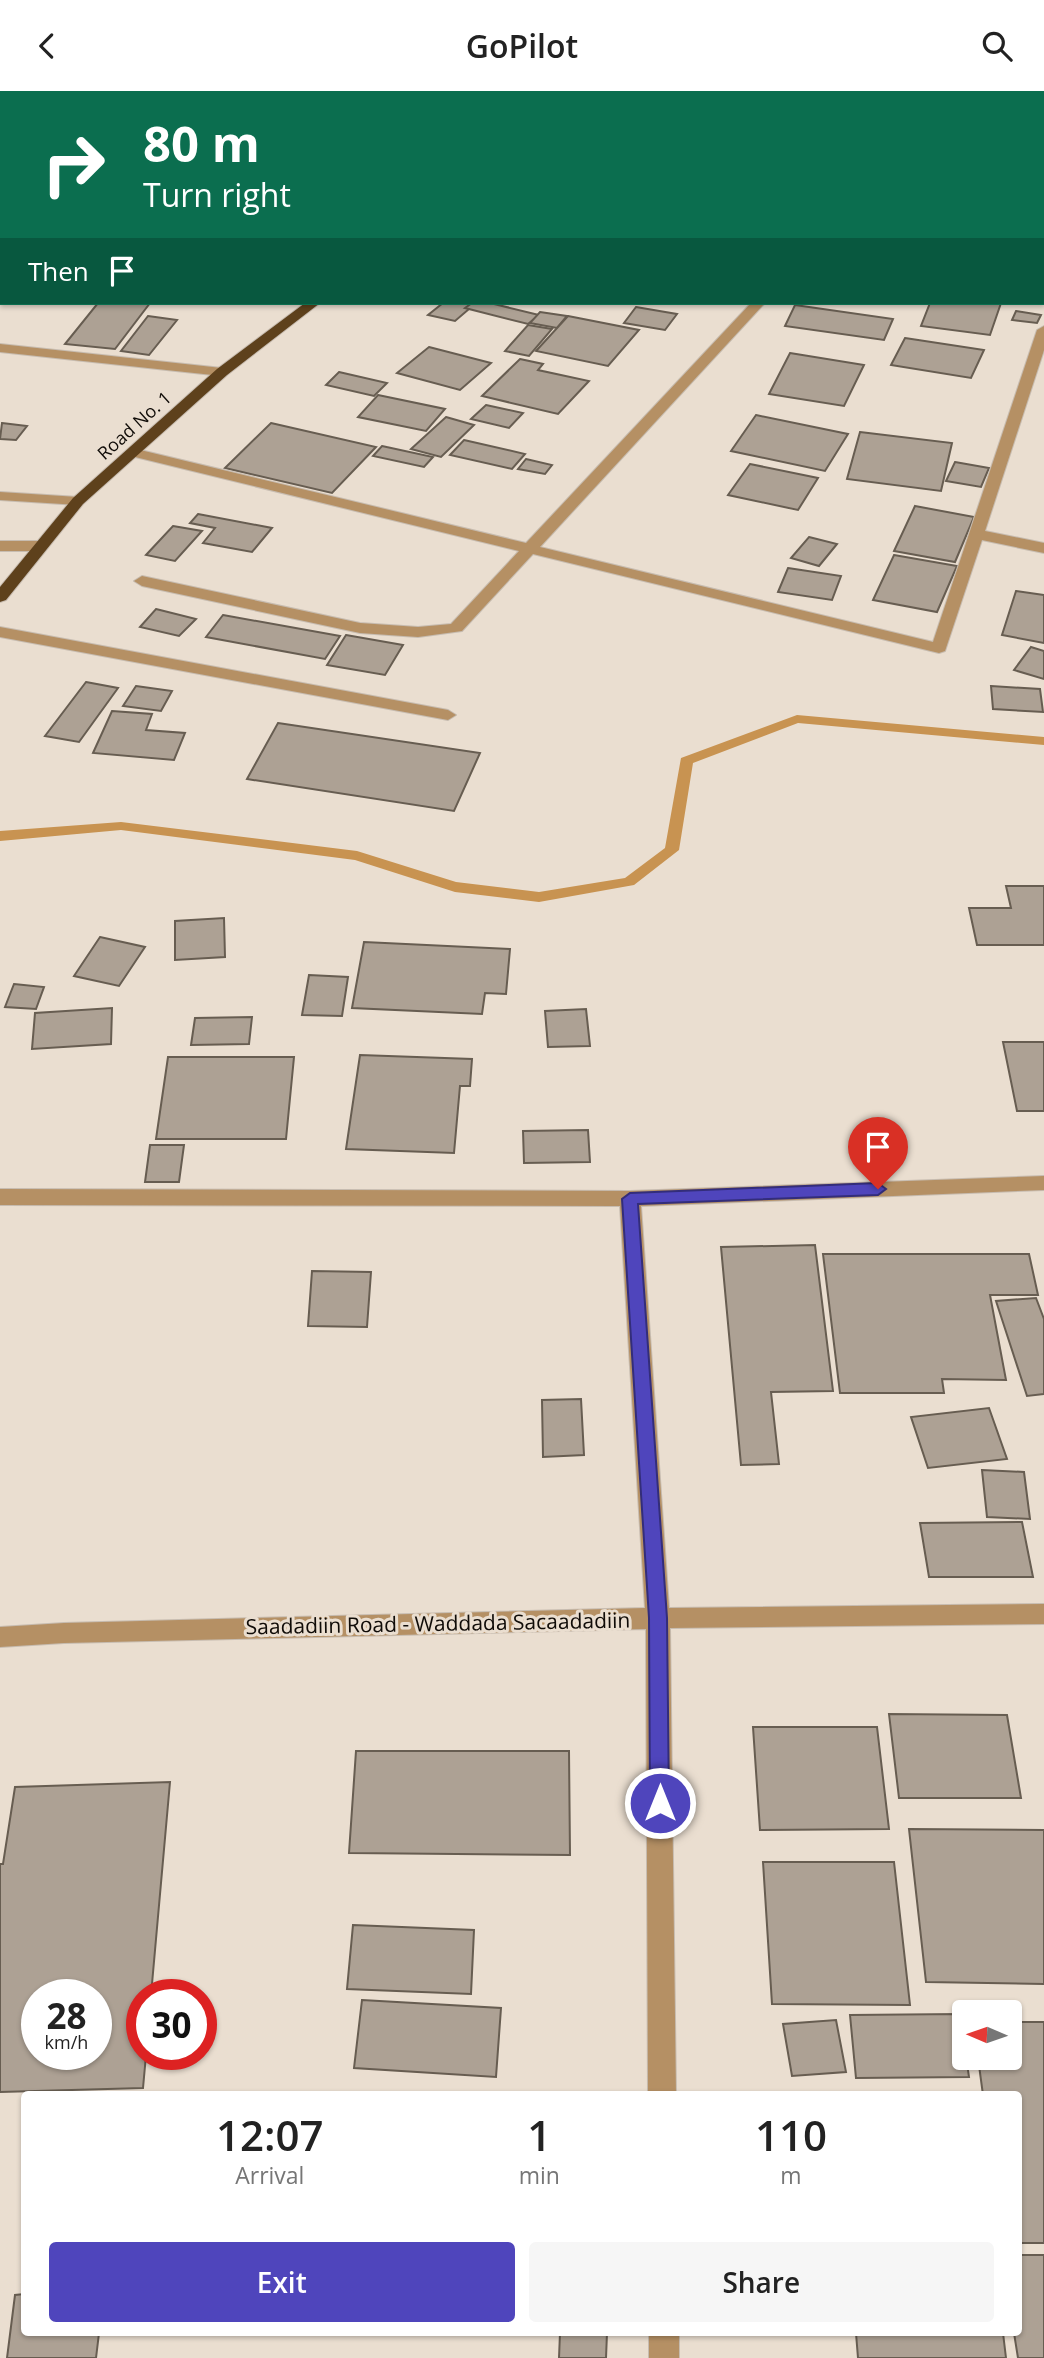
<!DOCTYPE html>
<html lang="en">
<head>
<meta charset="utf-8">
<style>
	body { margin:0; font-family:"Open Sans",sans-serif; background:#f6f6f6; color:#222; height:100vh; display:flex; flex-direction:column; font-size:26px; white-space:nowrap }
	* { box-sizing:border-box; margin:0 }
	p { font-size:23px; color:#767676 }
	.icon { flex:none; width:38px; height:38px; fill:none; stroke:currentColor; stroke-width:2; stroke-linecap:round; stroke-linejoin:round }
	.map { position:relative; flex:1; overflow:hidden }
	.details { position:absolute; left:21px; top:2000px; width:1001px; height:245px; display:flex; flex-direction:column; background:#fff; border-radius:7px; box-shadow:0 2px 5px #0004 }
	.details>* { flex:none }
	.top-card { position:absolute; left:0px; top:0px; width:1045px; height:214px; box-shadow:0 2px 5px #0004; background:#0b6e4f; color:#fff; overflow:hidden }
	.needle { width:46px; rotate:272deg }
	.tools { position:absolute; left:952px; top:1909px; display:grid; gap:14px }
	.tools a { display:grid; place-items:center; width:70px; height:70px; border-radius:7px; background:#fff; box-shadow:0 2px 5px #0004; font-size:35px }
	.speed { position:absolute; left:21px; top:1888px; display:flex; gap:14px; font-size:35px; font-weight:700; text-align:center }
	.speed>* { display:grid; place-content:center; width:91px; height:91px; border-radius:50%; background:#fff; box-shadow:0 2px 5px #0004; line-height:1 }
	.speed small { font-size:18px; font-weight:400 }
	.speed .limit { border:10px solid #d22; background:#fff; color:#111 }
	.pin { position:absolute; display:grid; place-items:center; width:60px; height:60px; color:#fff; margin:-72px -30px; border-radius:50% 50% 50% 0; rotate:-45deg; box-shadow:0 0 7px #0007 }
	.pin .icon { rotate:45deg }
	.me { position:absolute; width:77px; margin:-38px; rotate:0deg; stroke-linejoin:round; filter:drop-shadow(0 0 5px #0008) }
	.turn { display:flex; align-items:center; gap:24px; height:147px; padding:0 28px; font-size:32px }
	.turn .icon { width:91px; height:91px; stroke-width:2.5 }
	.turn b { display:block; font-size:49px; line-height:60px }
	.then { display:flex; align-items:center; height:66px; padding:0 28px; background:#0003; gap:14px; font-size:26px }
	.eta { display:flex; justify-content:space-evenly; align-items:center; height:119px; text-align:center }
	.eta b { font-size:42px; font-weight:600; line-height:49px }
	.action { display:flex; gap:14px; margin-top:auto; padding:14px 28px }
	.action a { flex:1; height:80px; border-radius:7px; background:#4f45bc; color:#fff; font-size:28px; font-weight:600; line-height:80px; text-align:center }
	.action a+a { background:#f6f6f6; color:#222 }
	header { display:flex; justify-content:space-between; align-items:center; height:91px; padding:0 28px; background:#fff; font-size:32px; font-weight:600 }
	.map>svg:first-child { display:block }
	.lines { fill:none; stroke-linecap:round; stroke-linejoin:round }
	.stream { fill:#c89351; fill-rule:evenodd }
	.building { fill:#ada194; stroke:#675d51; stroke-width:2; fill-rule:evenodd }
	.lane-casing { stroke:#c7bcb0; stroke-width:2 }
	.street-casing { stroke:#c7bcb0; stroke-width:2 }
	.secondary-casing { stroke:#c7bcb0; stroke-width:2 }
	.highway-casing { stroke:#c7bcb0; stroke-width:2 }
	.lane { fill:#b59064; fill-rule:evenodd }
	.street { fill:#b59064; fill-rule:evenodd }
	.secondary { fill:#9e6818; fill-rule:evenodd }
	.highway { fill:#5e411c; fill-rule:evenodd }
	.route { fill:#4f45bc; stroke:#332d7a; stroke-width:2 }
	.labels { text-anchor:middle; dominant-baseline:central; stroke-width:6; stroke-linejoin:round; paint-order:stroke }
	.far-street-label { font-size:18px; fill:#0f0b07; stroke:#eaded0 }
	.street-label { font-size:21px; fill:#0f0b07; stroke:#eaded0 }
</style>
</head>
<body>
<header><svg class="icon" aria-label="back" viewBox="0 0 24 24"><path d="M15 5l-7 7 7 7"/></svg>GoPilot<svg class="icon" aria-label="search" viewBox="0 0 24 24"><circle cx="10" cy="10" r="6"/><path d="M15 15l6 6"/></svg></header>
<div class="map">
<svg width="1044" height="2267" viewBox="0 0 1044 2267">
	<rect width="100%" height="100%" fill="#eaded0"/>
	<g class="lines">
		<polygon class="stream" points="797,624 1044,646 1044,654 798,632 693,672 679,759 634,794 539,811 455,801 355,769 121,739 0,750 0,740 121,731 357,760 456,791 539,801 625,787 665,757 681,667"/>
	</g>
	<g class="building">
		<polygon points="98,212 150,212 115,258 65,253"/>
		<polygon points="443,212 476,212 455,230 428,224"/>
		<polygon points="472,212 490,212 539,224 528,233 465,217"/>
		<polygon points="930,212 1001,212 990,244 921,235"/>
		<polygon points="795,214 893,228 884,249 785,235"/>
		<polygon points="636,216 677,223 665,239 624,232"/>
		<polygon points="1016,220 1041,224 1037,232 1012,229"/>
		<polygon points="540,221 567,225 557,237 530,232"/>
		<polygon points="148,225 177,229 149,264 121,260"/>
		<polygon points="568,225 639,239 608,275 536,260"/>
		<polygon points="528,234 552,238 529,265 505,260"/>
		<polygon points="905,247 984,259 971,287 891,274"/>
		<polygon points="429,256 491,272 460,299 397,282"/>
		<polygon points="790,262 864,274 844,315 769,303"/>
		<polygon points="520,268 543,273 538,279 589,290 558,323 482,305"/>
		<polygon points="339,281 387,292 374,305 326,294"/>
		<polygon points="378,304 445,318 426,340 358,326"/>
		<polygon points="486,314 523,322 509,337 471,328"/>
		<polygon points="756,324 848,343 825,380 731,360"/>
		<polygon points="446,326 474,334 441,366 411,358"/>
		<polygon points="2,332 27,335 16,349 0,348"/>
		<polygon points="271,332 376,356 332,402 225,377"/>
		<polygon points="860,341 952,352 941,400 847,388"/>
		<polygon points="464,349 525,363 512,378 450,364"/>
		<polygon points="382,355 433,366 424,376 373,365"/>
		<polygon points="526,368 552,374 545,383 518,378"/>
		<polygon points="955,371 989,377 981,396 946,390"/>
		<polygon points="750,373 818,387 798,419 728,404"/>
		<polygon points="915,415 974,426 955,471 894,460"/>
		<polygon points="198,423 272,437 252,461 203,452 215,437 190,432"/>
		<polygon points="173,435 202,440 175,470 146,464"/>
		<polygon points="809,446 837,453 819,475 791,467"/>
		<polygon points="894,464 957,475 937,521 873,509"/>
		<polygon points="788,477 841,485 832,509 778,501"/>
		<polygon points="1016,500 1044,504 1044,552 1002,544"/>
		<polygon points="156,518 196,528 179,545 140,536"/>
		<polygon points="223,524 340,545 325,568 206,546"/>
		<polygon points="346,544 403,554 385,584 327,574"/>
		<polygon points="1031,556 1044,560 1044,588 1014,579"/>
		<polygon points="86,591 118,597 79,651 45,645"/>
		<polygon points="136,595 172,600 161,620 123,615"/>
		<polygon points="991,595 1040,598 1043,621 993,618"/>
		<polygon points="112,620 152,623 146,639 185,642 174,669 93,662"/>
		<polygon points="278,632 480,662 454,720 247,688"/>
		<polygon points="1006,795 1044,795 1044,854 977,854 969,817 1011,817"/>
		<polygon points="224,827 225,866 175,869 175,830"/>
		<polygon points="100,846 145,856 119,895 74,885"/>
		<polygon points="364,851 510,858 506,903 485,902 482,923 352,917"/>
		<polygon points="309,884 348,886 342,925 302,924"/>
		<polygon points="14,893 44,896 36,918 5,916"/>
		<polygon points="112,917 111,953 32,958 35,922"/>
		<polygon points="586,918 590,955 548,956 545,920"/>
		<polygon points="252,926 249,953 191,954 195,927"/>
		<polygon points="1003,951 1044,951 1044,1020 1017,1020"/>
		<polygon points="360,964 472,968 470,995 460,995 454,1062 346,1058"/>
		<polygon points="168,966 294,966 286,1048 156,1048"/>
		<polygon points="588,1039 590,1071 524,1072 523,1040"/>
		<polygon points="150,1054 184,1054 179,1091 145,1091"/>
		<polygon points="815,1154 833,1300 771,1301 779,1373 741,1374 721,1156"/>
		<polygon points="823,1163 1029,1163 1038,1204 990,1204 1006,1289 942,1288 944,1302 840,1302"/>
		<polygon points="312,1180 371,1181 367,1236 308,1235"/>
		<polygon points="1036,1207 1044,1228 1044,1303 1027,1305 996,1210"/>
		<polygon points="581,1308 584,1364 543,1366 542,1309"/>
		<polygon points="989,1317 1007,1368 928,1377 911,1326"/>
		<polygon points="982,1379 1024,1381 1030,1428 987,1426"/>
		<polygon points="1022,1431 1033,1486 929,1486 920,1432"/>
		<polygon points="889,1623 1007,1624 1021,1707 899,1707"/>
		<polygon points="753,1636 877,1636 889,1738 760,1739"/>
		<polygon points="356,1660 569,1660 570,1764 349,1762"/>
		<path d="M170 1691 151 1904H142V1964H146L143 1997 0 2001V1773H3L15 1696ZM37 1904H96V1964H37Z"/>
		<polygon points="909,1738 1044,1739 1044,1893 926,1891"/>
		<polygon points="763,1771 894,1771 910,1914 772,1913"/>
		<polygon points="353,1834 474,1839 471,1903 347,1898"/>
		<polygon points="362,1909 501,1917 496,1986 354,1977"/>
		<polygon points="960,1923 969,1986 856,1987 850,1924"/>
		<polygon points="836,1929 846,1981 792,1985 783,1933"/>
		<polygon points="1010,1931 1044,1931 1044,2152 1018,2152 1018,2004 983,2004 978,1967 1010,1967"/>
		<polygon points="1018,2164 1044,2164 1044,2267 1018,2267 1014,2242 1018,2242"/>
		<polygon points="24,2203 24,2242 99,2242 96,2267 7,2267 15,2204"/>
		<polygon points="560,2242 607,2242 606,2267 559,2267"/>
		<polygon points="856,2242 1003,2242 1006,2267 858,2267"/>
	</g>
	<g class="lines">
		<defs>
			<g id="lane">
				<polygon points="0,450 41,450 49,455 41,460 0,460"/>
				<polygon points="0,536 448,619 456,624 448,629 0,546"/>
			</g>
			<g id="street">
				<rect x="141" y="0" width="12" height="2"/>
				<polygon points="863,0 883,0 884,2 865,2"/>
				<rect x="1043" y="19" width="1" height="6"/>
				<rect x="0" y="125" width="2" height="8"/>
				<polygon points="751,212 765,212 540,456 933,551 1037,239 1044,235 1044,259 985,440 1044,452 1044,462 982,449 945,560 939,562 533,463 462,540 418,546 360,542 142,495 134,490 142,485 360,532 418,536 451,533 519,460 127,364 125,361 132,357 526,452"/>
				<polygon points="0,253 222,277 229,281 222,285 0,261"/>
				<polygon points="0,401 78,406 85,410 78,414 0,409"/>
				<polygon points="1044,1085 1044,1099 641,1115 669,1517 1044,1513 1044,1533 670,1537 676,2004 648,2004 646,1538 64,1552 0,1556 0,1536 64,1532 645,1517 620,1115 0,1114 0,1098 630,1100"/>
				<rect x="649" y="2242" width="30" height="25"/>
			</g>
			<rect id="secondary" x="0" y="16" width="2" height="6"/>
			<g id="highway">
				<polygon points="618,0 632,0 617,2"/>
				<polygon points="305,212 320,212 227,284 83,413 6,509 0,511 0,496 73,407 217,278"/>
			</g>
		</defs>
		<use href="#lane" class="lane-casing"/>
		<use href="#street" class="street-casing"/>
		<use href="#secondary" class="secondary-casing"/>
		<use href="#highway" class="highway-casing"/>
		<use href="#lane" class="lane"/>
		<use href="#street" class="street"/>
		<use href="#secondary" class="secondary"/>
		<use href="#highway" class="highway"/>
	</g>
	<polygon class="route" points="878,1092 886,1098 878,1104 638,1113 667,1527 669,1712 667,1719 660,1721 653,1719 650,1712 649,1527 622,1108 630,1102"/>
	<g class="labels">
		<g class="far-street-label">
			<text transform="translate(134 334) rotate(-42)">Road No. 1</text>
		</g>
		<g class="street-label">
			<text transform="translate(438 1532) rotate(-1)">Saadadiin Road - Waddada Sacaadadiin</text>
		</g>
	</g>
</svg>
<div class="tools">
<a><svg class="needle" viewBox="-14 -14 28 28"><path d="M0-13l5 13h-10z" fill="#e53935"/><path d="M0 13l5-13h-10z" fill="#767676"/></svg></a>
</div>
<div class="speed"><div>28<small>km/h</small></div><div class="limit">30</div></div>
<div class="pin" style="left:878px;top:1098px;background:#d93025"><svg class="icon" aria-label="arrive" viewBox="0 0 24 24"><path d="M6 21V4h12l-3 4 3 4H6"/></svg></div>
<svg class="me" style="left:660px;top:1712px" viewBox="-20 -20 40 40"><circle r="17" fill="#4f45bc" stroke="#fff" stroke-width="3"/><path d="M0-11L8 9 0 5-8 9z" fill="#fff"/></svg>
<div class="top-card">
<div class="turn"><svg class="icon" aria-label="right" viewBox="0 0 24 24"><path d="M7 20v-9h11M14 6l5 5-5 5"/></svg><div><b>80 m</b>Turn right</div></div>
<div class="then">Then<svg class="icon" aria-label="arrive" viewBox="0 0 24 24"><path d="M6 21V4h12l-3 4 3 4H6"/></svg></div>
</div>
<section class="details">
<div class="eta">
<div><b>12:07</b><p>Arrival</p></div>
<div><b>1</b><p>min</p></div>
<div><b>110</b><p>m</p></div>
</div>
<div class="action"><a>Exit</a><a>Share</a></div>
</section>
</div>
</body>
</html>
